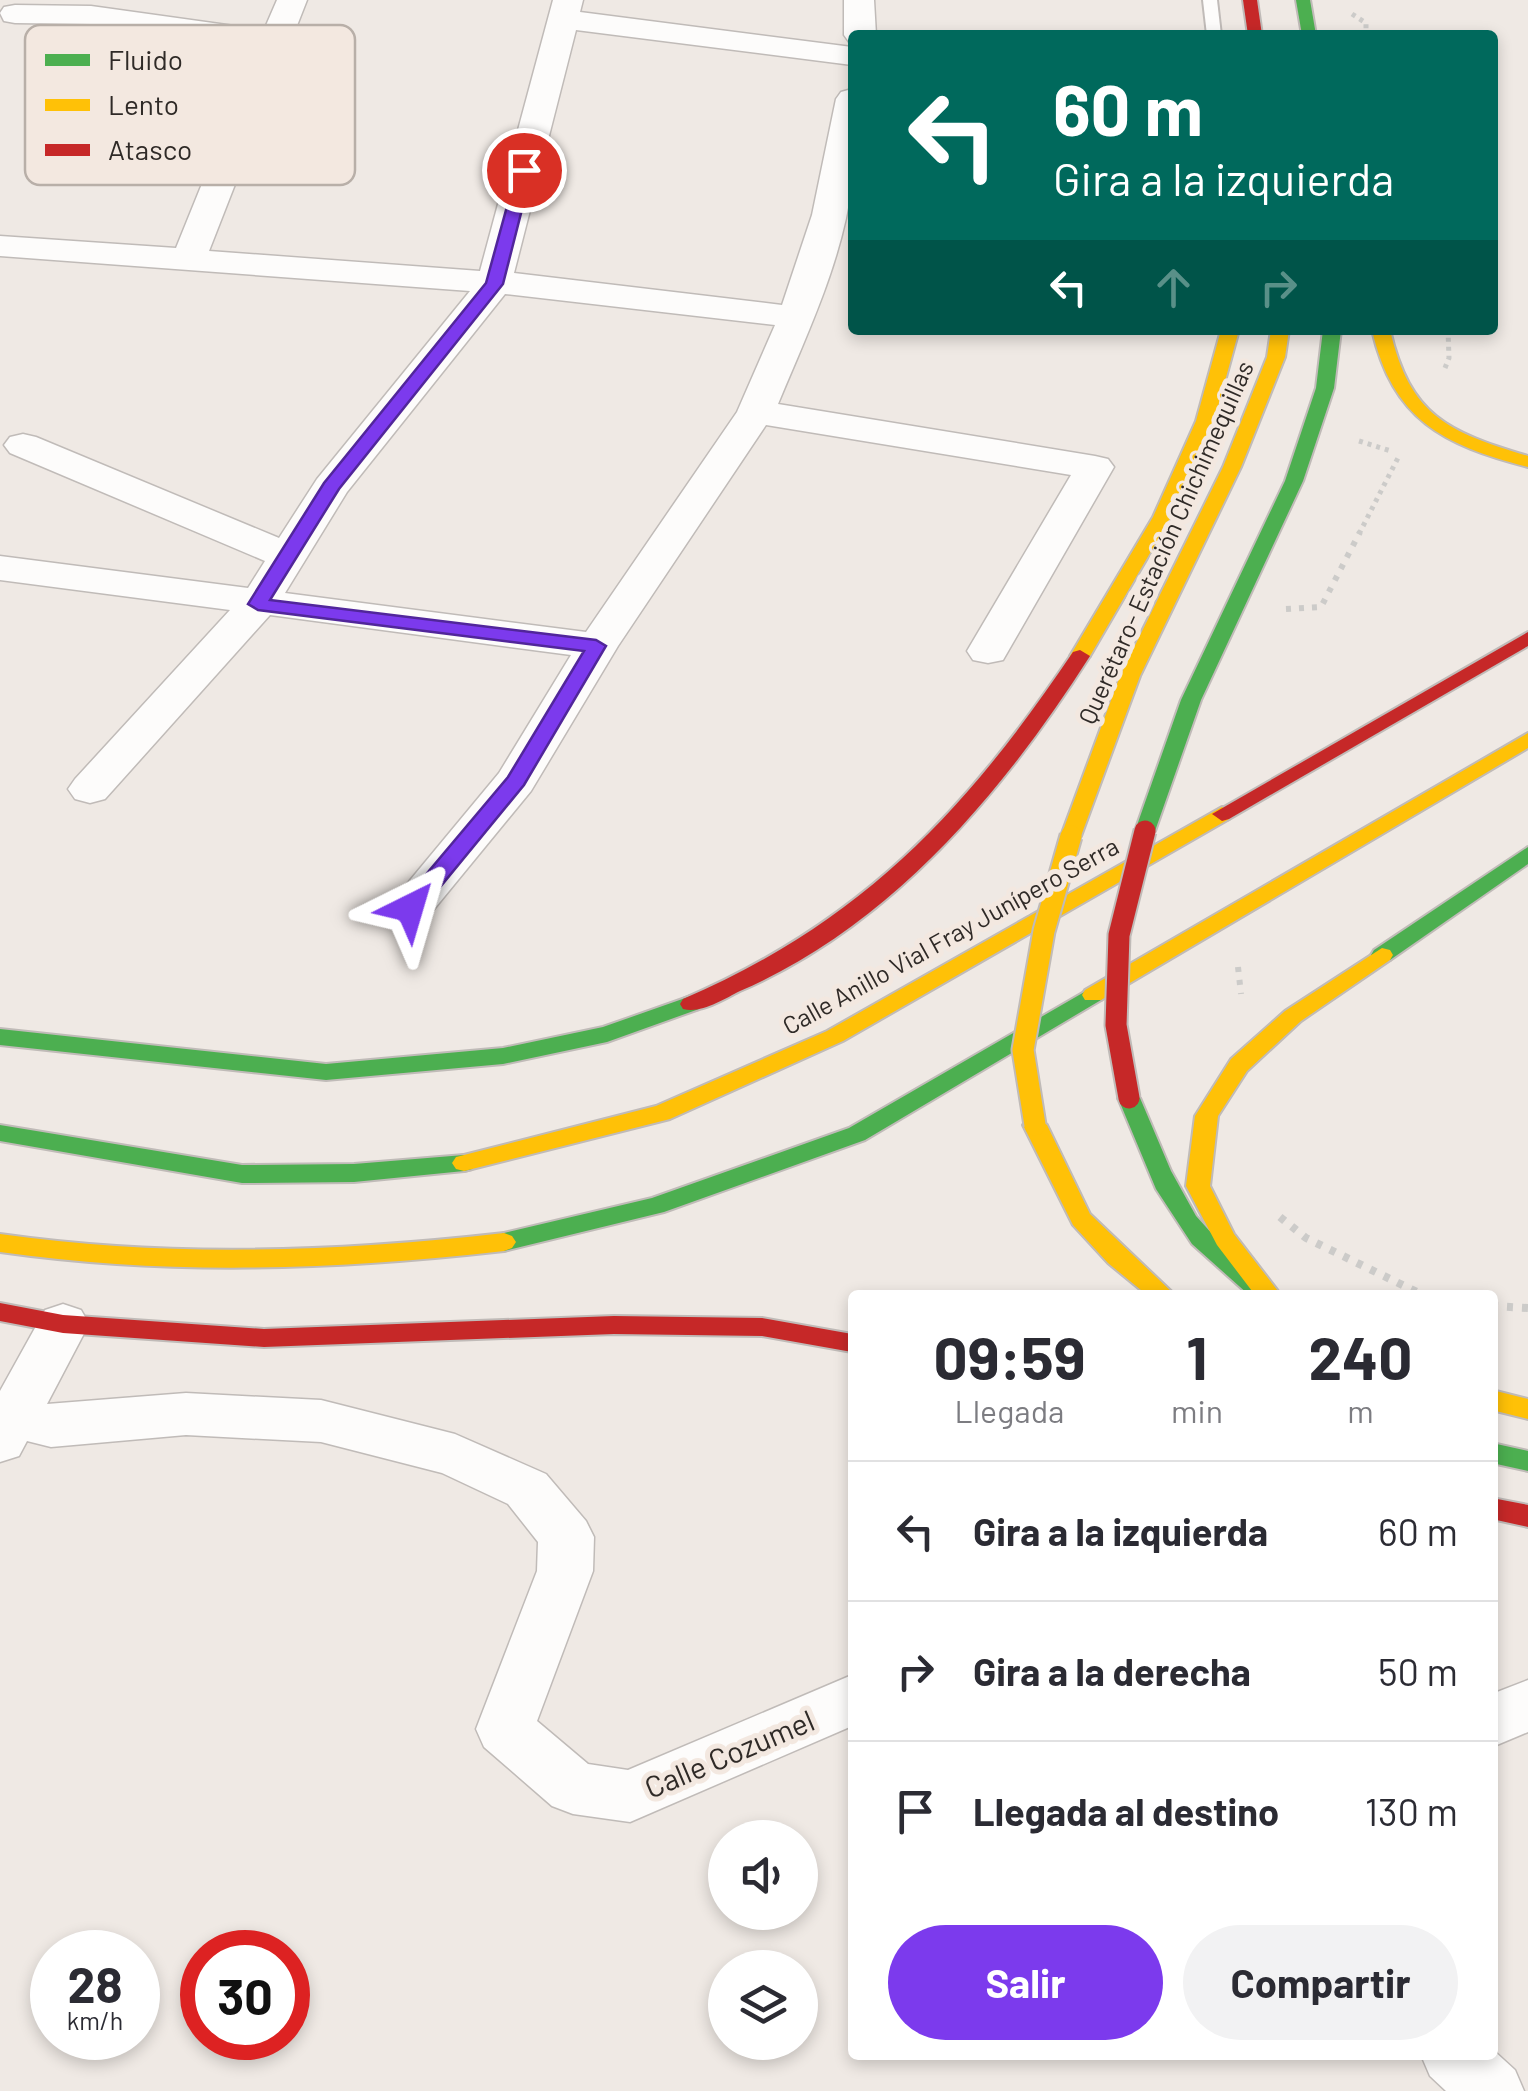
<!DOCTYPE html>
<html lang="es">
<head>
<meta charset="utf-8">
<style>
	body { margin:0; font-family:Barlow,sans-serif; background:#f2f2f3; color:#2b2b33; height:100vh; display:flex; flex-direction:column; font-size:38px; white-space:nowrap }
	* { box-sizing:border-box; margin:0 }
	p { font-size:32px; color:#7c7c81 }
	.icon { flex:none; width:55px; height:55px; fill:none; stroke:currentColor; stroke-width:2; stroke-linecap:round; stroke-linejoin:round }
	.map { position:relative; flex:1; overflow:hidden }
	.details { position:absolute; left:848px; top:1290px; width:650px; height:770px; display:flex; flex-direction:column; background:#fff; border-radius:10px; box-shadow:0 5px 15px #0003 }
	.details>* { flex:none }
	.hud { position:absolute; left:848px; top:30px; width:650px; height:305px; border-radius:10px; box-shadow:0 5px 15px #0003; background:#00695c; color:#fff; overflow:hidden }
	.buttons { position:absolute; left:708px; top:1820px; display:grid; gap:20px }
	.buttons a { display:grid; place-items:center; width:110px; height:110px; border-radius:50%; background:#fff; box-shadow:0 5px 15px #0003; font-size:50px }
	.speed { position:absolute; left:30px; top:1930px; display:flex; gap:20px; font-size:50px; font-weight:700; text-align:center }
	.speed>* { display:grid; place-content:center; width:130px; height:130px; border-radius:50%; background:#fff; box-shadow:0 5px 15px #0003; line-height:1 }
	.speed small { font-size:25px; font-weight:400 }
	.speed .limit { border:15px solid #d22; background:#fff; color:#111 }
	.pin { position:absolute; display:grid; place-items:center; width:85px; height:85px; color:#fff; margin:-42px; border:5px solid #fff; border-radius:50%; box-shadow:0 2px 10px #0007 }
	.me { position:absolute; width:110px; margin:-55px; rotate:40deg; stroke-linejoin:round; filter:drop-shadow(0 0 8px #0008) }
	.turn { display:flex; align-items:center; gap:35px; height:210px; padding:0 40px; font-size:45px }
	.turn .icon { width:130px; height:130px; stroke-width:2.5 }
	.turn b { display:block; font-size:70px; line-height:85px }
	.lanes { display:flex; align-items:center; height:95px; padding:0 40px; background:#0003; justify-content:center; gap:50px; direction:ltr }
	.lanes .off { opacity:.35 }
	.eta { display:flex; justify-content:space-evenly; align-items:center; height:170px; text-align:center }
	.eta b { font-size:60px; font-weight:700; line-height:70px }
	.button { display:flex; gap:20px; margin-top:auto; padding:20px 40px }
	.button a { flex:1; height:115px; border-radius:60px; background:#7c3aed; color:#fff; font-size:40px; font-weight:700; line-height:115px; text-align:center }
	.button a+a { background:#f2f2f3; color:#2b2b33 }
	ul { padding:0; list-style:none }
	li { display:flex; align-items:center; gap:30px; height:140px; padding:0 40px; border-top:2px solid #e1e1e2 }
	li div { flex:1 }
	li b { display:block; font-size:38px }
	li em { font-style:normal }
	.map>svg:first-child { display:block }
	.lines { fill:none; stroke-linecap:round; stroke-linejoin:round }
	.lane-casing { stroke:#c0bbb8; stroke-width:4 }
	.street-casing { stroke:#c0bbb8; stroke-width:3 }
	.fast-casing { stroke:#c0bbb8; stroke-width:4 }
	.slow-casing { stroke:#c0bbb8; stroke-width:4 }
	.jam-casing { stroke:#c0bbb8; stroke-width:4 }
	.path-far2 { stroke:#cccbc9; stroke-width:5; stroke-dasharray:4 5; stroke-linecap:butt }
	.path-far1 { stroke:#cccbc9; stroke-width:6; stroke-dasharray:5 8; stroke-linecap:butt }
	.path { stroke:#cccbc9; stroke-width:8; stroke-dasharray:6 9; stroke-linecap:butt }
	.lane { fill:#fdfcfb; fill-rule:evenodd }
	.street { fill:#fdfcfb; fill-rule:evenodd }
	.fast { fill:#4caf50; fill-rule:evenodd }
	.slow { fill:#ffc107; fill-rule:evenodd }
	.jam { fill:#c62828; fill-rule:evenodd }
	.slow-bridge-casing { stroke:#c0bbb8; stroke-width:25; stroke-linecap:butt }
	.jam-bridge-casing { stroke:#c0bbb8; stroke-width:25; stroke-linecap:butt }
	.slow-bridge { stroke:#ffc107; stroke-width:21 }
	.jam-bridge { stroke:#c62828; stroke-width:21 }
	.route { fill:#7c3aed; stroke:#51269a; stroke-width:2.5 }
	.labels { text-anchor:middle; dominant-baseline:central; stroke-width:10; stroke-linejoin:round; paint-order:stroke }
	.street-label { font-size:25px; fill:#2f2a27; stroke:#f3e8e0 }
	.near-street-label { font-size:30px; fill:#2f2a27; stroke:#f3e8e0 }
	.key { fill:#f3e8e0; stroke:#b8afa8; stroke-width:2.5 }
	.key-label { font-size:28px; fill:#2f2a27 }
</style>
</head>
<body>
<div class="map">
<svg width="1528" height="2091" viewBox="0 0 1528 2091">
	<rect width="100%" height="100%" fill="#efe9e4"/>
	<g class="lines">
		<defs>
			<polygon id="lane" points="1203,0 1217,0 1221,35 1207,35"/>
			<g id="street">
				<path d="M277 0H307L209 251 480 271 553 0H583L580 12 852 47V65L576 30 514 273 782 305 812 215 836 99 841 92 852 89C852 120 856 153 852 183 843 259 807 334 778 404L1095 456 1108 459 1114 467 1003 660 988 663 973 660 967 651 1071 475 766 425 618 646 531 791 426 919 410 923 394 919 387 908 499 773 571 655 270 615 105 799 90 803 75 799 68 789 75 779 230 610 0 580V556L248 588 265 561 10 453 4 445 10 437 23 434 36 437 279 538 317 479 470 291 0 256V236L176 248 257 48 91 24 15 23 4 21 0 13 4 7 15 5 91 6 264 30ZM505 294 775 325 737 412 586 632 285 593 347 492Z"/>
				<polygon points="844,0 874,0 876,35 852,35 852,42 849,42 844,35"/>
				<polygon points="63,1304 81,1310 89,1324 47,1404 186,1393 321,1400 455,1434 546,1474 586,1521 594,1537 593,1571 537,1721 588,1764 628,1770 852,1675 852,1726 630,1822 573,1814 552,1806 484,1747 476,1729 537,1571 538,1542 508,1504 442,1473 321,1442 186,1435 51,1447 27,1441 19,1456 0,1462 0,1391 45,1310"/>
				<polygon points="1528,1680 1528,1732 1492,1747 1492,1694"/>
				<polygon points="1492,2049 1515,2070 1524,2091 1446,2091 1430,2076 1421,2055 1492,2055"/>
			</g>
			<g id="fast">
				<polygon points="1296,0 1310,0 1316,35 1302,35"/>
				<polygon points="1323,330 1341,330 1334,388 1303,481 1201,700 1155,831 1145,838 1138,836 1135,831 1181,700 1285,481 1316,388"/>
				<polygon points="1528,847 1528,864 1390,960 1374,960 1371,955 1374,950"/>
				<polygon points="1093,987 1101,990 1104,995 1101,1000 865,1140 664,1212 504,1251 496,1248 492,1242 496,1236 504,1233 652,1198 849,1128"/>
				<polygon points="691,996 702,1004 699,1009 607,1042 503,1064 326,1080 0,1045 0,1029 326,1064 503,1048 603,1027"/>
				<polygon points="1129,1090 1140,1098 1171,1171 1196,1216 1224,1247 1278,1295 1249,1295 1192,1244 1156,1189 1118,1098"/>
				<polygon points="0,1125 242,1165 354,1164 464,1155 472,1157 476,1163 472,1169 464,1171 354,1182 242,1183 0,1141"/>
				<polygon points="1492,1443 1528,1451 1528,1471 1492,1463"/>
			</g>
			<g id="slow">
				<polygon points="1221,330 1239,330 1214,421 1171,517 1090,656 1080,662 1073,660 1070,656 1153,517 1196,421"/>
				<polygon points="1271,330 1289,330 1285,357 1241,467 1140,676 1081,836 1078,841 1064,841 1061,836 1120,676 1223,467 1267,357"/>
				<path d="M1372 330H1390C1410 416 1448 432 1528 456V467C1443 445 1393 420 1372 330Z"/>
				<polygon points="1528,733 1528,748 1101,1000 1085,1000 1082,995 1085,990"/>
				<polygon points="1222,807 1232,814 1229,819 843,1041 670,1119 464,1171 456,1169 452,1163 456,1157 464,1155 656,1106 827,1031"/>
				<polygon points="1382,948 1390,950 1393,955 1390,960 1301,1021 1247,1071 1218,1116 1210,1186 1234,1234 1281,1295 1255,1295 1217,1245 1186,1186 1195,1116 1231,1059 1285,1011"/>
				<polygon points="1035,1117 1047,1125 1090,1214 1175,1295 1147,1295 1108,1263 1073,1225 1023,1125"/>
				<path d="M504 1233 512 1236 516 1242 512 1248 504 1251C335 1270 169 1276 0 1252V1234C169 1258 335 1252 504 1233Z"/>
				<polygon points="1492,1390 1528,1399 1528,1419 1492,1410"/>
			</g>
			<g id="jam">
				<polygon points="1243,0 1257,0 1262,35 1248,35"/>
				<polygon points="1528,632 1528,646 1229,819 1222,821 1212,814"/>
				<path d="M1080 650 1090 656C1004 791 891 926 740 991 724 999 701 1014 683 1009L680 1004 683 999C862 922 966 811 1073 652Z"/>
				<polygon points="0,1303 63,1315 264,1329 614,1316 762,1318 852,1334 852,1352 762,1336 614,1334 264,1347 63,1333 0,1321"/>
				<polygon points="1492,1498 1528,1505 1528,1527 1492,1519"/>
			</g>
		</defs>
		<use href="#lane" class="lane-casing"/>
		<use href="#street" class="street-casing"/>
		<use href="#fast" class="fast-casing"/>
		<use href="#slow" class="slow-casing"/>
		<use href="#jam" class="jam-casing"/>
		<g class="path-far2">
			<polyline points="1352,14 1366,23 1366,35"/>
			<polyline points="1445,368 1449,358 1448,330"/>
			<polyline points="1359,441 1391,451"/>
			<polyline points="1359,534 1400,454"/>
		</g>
		<g class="path-far1">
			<polyline points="1286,609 1321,607 1360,532"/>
			<polyline points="1238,967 1241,994"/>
		</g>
		<g class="path">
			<polyline points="1280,1217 1306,1238 1423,1295"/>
			<polyline points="1492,1306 1528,1308"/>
		</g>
		<use href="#lane" class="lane"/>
		<use href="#street" class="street"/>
		<use href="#fast" class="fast"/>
		<use href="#slow" class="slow"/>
		<use href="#jam" class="jam"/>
		<defs>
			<polyline id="slow-bridge" points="1035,1125 1023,1050 1044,931 1071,836"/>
			<polyline id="jam-bridge" points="1129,1098 1116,1025 1119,935 1145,831"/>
		</defs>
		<use href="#slow-bridge" class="slow-bridge-casing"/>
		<use href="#jam-bridge" class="jam-bridge-casing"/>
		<use href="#slow-bridge" class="slow-bridge"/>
		<use href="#jam-bridge" class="jam-bridge"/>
	</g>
	<polygon class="route" points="524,165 532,170 503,284 339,489 270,600 596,640 606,646 524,785 418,914 402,914 399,908 402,903 508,777 584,651 258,610 248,604 324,483 486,283 517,170"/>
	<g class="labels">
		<g class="street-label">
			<text transform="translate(1165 542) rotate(-66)">Querétaro- Estación Chichimequillas</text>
			<text transform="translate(950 935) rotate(-29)">Calle Anillo Vial Fray Junípero Serra</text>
		</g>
		<g class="near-street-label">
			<text transform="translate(729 1753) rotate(-23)">Calle Cozumel</text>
		</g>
	</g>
	<rect x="25" y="25" width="330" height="160" rx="15" class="key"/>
	<rect x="45" y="54" width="45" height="12" fill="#4caf50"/>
	<rect x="45" y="99" width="45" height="12" fill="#ffc107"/>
	<rect x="45" y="144" width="45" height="12" fill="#c62828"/>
	<g class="key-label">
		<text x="108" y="70">Fluido</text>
		<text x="108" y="115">Lento</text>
		<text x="108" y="160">Atasco</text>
	</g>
</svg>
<div class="buttons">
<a><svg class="icon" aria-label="sound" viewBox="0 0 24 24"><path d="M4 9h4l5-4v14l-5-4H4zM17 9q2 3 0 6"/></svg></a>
<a><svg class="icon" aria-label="layers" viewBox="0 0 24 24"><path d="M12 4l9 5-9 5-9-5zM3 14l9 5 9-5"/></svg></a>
</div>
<div class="speed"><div>28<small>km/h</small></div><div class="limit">30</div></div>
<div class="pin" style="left:524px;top:170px;background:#d93025"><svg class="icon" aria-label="arrive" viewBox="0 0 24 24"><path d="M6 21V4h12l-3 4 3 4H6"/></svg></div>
<svg class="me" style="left:410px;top:908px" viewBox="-20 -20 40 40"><path d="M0-17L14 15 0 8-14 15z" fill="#7c3aed" stroke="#fff" stroke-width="4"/></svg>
<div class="hud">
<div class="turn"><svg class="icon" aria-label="left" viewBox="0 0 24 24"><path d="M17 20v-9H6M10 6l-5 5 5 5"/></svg><div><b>60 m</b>Gira a la izquierda</div></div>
<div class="lanes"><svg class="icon" aria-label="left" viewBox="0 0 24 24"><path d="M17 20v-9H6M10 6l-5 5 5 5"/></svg><svg class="icon off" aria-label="ahead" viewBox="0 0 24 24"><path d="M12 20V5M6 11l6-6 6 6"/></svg><svg class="icon off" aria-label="right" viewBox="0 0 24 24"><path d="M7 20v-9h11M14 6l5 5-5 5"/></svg></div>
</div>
<section class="details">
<div class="eta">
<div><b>09:59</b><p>Llegada</p></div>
<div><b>1</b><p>min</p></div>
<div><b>240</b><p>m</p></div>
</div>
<ul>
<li><svg class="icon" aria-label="left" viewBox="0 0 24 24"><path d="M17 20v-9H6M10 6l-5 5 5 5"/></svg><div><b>Gira a la izquierda</b></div><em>60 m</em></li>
<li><svg class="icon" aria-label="right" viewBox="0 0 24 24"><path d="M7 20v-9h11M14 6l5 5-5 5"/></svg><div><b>Gira a la derecha</b></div><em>50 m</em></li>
<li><svg class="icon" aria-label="arrive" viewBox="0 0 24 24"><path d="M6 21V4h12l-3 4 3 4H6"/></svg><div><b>Llegada al destino</b></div><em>130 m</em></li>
</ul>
<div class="button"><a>Salir</a><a>Compartir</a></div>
</section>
</div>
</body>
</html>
